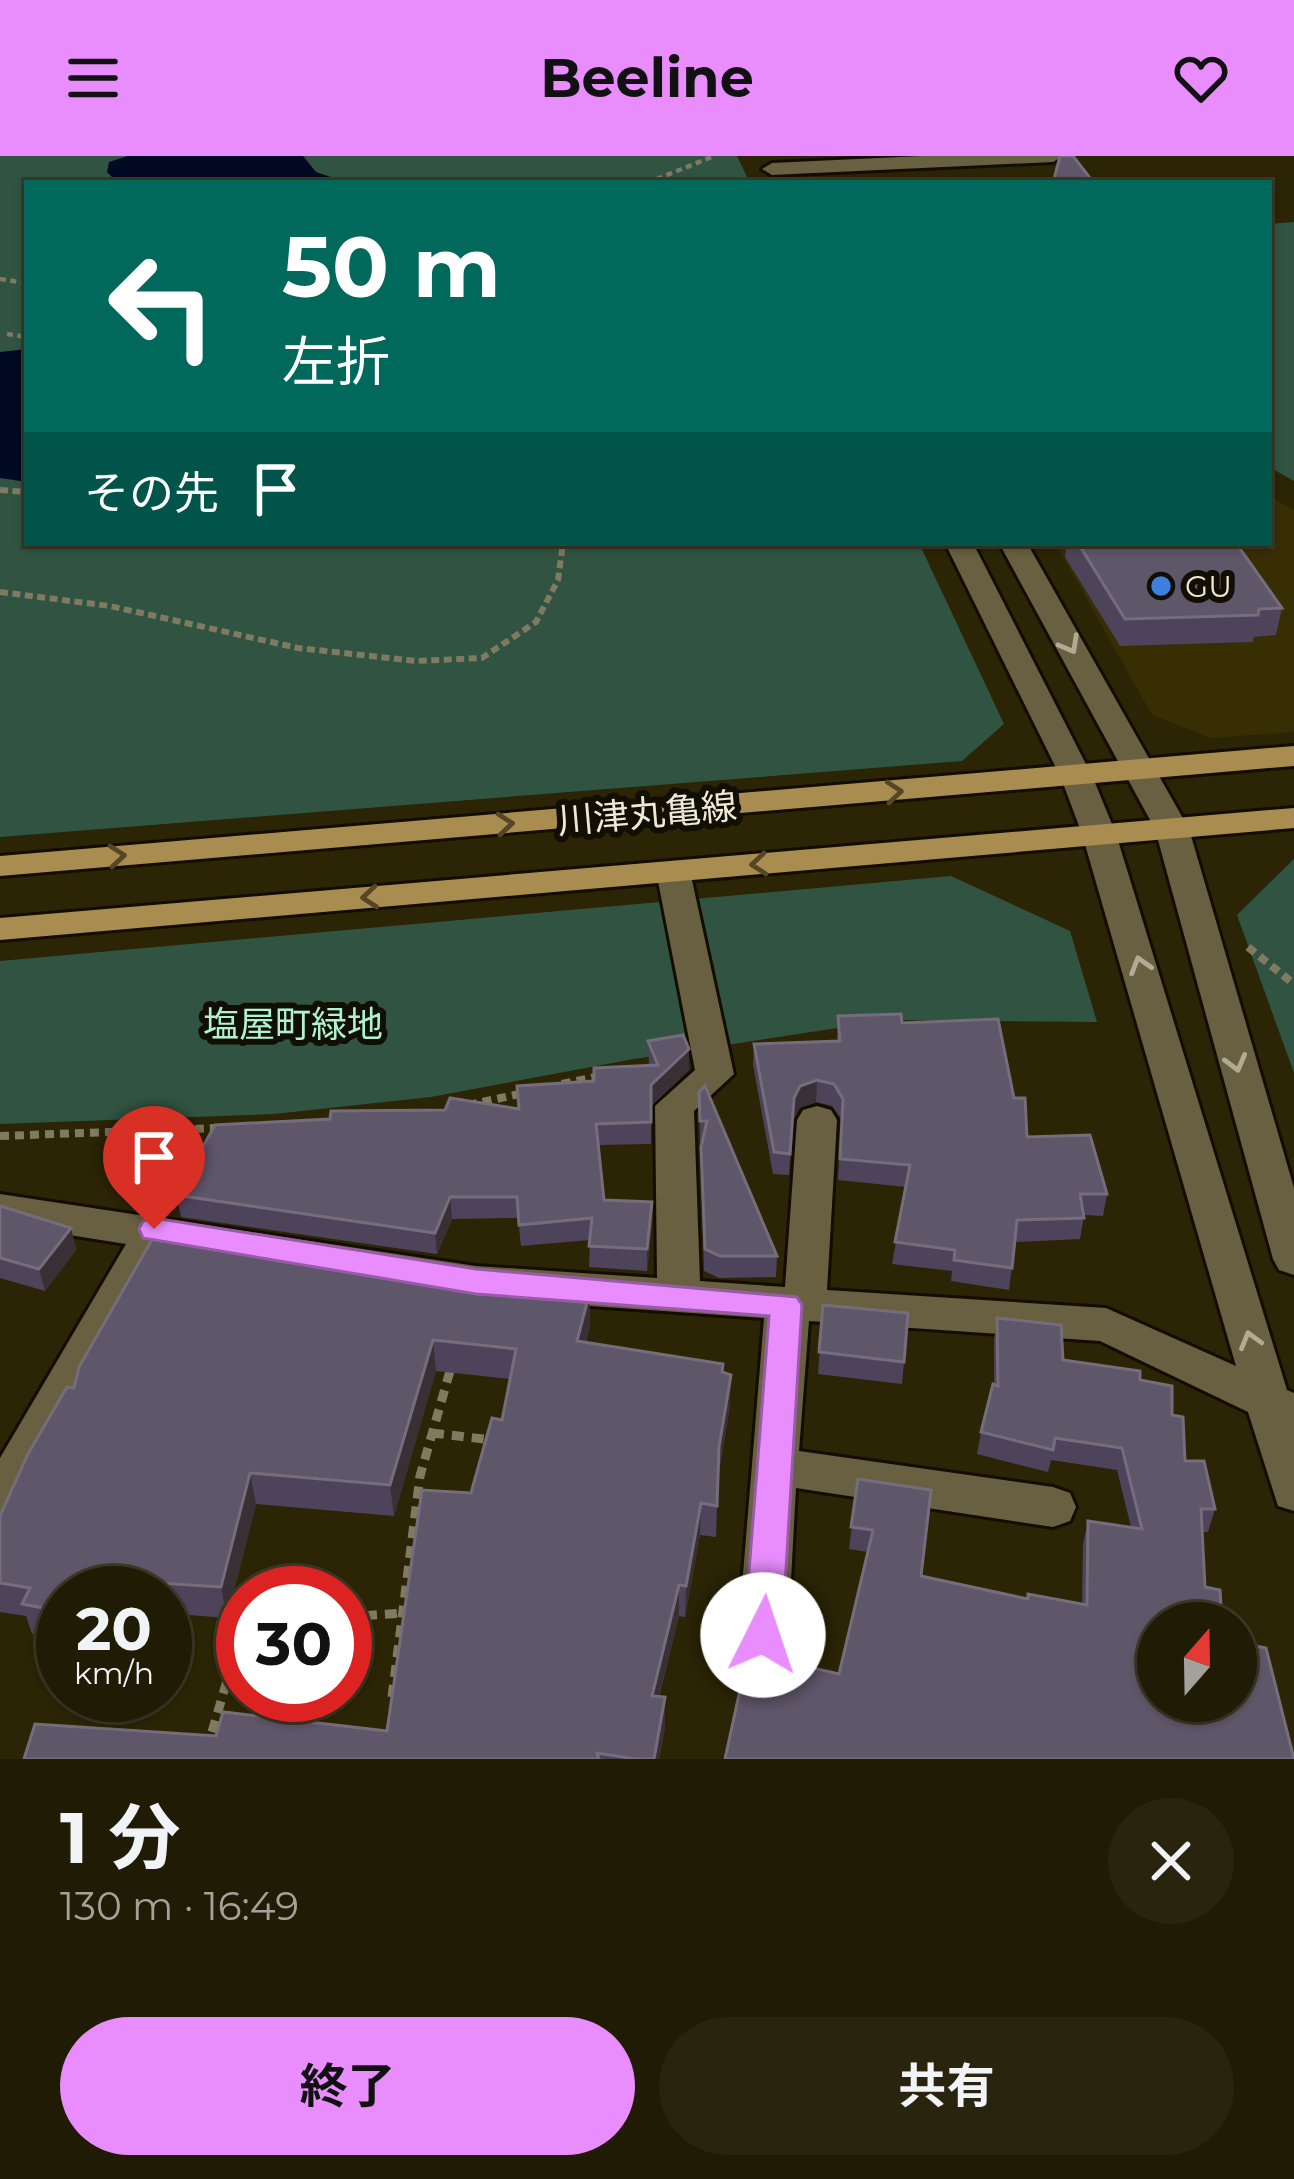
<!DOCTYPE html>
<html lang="ja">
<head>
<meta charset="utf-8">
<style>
	body { margin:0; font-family:Montserrat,"Noto Sans JP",sans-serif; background:#28240e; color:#f1f3f6; height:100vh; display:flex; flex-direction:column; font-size:45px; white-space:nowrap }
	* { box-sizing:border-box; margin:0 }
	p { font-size:39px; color:#a2a19a }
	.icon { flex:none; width:66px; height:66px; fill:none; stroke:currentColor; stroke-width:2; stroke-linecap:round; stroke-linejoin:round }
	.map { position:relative; height:1603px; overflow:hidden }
	.details { display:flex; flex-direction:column; background:#201b04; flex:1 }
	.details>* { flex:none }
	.hud { position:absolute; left:24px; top:24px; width:1248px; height:366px; border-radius:0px; box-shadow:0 3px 9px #0004,0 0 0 3px #3d3926; background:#00695c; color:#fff; overflow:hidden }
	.needle { width:78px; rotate:20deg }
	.controls { position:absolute; left:1137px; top:1446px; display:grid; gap:24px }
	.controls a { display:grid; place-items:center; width:120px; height:120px; border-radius:50%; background:#201b04; box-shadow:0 3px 9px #0004,0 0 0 3px #3d3926; font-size:60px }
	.speed { position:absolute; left:36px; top:1410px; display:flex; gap:24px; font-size:60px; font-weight:700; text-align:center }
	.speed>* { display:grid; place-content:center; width:156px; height:156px; border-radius:50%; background:#201b04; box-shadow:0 3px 9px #0004,0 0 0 3px #3d3926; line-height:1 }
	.speed small { font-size:30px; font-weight:400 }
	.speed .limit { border:18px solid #d22; background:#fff; color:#111 }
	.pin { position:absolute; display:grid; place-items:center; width:102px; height:102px; color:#fff; margin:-123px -51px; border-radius:50% 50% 50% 0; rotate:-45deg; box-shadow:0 0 12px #0007 }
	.pin .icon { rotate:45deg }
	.me { position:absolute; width:132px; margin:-66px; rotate:4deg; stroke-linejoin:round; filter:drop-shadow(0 0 9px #0008) }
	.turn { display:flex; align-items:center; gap:42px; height:252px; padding:0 60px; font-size:54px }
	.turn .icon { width:156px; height:156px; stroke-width:2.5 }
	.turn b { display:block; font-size:84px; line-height:102px }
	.then { display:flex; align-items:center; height:114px; padding:0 60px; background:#0003; gap:24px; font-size:45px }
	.round { display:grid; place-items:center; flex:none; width:126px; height:126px; border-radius:63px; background:#28240e }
	.summary { display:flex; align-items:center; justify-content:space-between; height:204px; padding:0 60px }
	h1 { font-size:72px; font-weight:700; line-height:90px }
	.primary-button { display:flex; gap:24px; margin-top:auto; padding:24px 60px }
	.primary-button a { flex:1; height:138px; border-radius:72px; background:#e98dfe; color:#111; font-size:48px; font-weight:700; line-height:138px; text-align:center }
	.primary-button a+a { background:#28240e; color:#f1f3f6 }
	header { display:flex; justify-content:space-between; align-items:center; height:156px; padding:0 60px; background:#e98dfe; color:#111; font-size:54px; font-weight:700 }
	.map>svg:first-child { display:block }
	.built { fill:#372e04 }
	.green { fill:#305441 }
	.water { fill:#020923 }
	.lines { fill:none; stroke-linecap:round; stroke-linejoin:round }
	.minor-casing { stroke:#120d00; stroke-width:6 }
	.major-casing { stroke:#120d00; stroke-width:6 }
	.path-far3 { stroke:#807a61; stroke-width:4.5; stroke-dasharray:6 4.5; stroke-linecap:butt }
	.path-far2 { stroke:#807a61; stroke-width:6; stroke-dasharray:8 4.5; stroke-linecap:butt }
	.path-far1 { stroke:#807a61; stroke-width:8; stroke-dasharray:9 6; stroke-linecap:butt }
	.path { stroke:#807a61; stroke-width:9; stroke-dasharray:12 8; stroke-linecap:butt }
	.minor { fill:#686040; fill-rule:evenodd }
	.major { fill:#a98c50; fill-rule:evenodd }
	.wall { fill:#4d445c }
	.shaded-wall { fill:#383034 }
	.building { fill:#5e5669; stroke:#756d7b; stroke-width:3 }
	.oneway { stroke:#b1ab93 }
	.oneway2 { stroke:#554726 }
	.route { fill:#e98dfe; stroke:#975ca5; stroke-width:3 }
	.shop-dot { fill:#3f7fe0; stroke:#110e03; stroke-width:4.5 }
	.labels { text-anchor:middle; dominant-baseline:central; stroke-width:12; stroke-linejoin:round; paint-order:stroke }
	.far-poi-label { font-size:30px; fill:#ede9d7; stroke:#110e03; text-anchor:start }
	.street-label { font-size:36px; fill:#ede9d7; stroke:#110e03 }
	.park-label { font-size:36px; fill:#adf3cd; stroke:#110e03 }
</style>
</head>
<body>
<header><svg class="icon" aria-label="menu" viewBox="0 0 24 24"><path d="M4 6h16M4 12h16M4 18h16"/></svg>Beeline<svg class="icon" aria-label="heart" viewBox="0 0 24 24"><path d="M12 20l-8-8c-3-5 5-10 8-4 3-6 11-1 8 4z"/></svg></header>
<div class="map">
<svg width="1294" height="1603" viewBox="0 0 1294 1603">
	<rect width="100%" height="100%" fill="#2b2405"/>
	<polygon class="built" points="1269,340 1294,354 1294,576 1211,582 1152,559 1055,387 1269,387"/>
	<g class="green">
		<polygon points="0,0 737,0 750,27 27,27 27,387 919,387 1004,568 962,605 0,681"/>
		<polygon points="1294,66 1294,325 1269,311 1269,68"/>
		<polygon points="1294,703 1294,917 1237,759"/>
		<polygon points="951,720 1070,775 1097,866 890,864 634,903 431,941 274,958 0,968 0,805"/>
	</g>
	<g class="water">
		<polygon points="128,0 303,0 316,16 348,27 116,25 107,16 109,6"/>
		<polygon points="27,193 27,326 0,322 0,196"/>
	</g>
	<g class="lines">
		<defs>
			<g id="minor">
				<polygon points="921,0 1063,0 1053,6 772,19 762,13 772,7"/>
				<polygon points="945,387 973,387 1093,622 1116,678 1287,1234 1294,1237 1294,1355 1278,1350 1248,1256 1100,1185 809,1165 799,1295 1053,1331 1070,1337 1076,1351 1070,1365 1053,1371 796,1332 788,1479 780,1494 763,1501 746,1494 738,1479 764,1162 476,1142 165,1094 16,1358 0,1363 0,1302 126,1088 0,1068 0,1038 476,1110 657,1122 655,950 695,914 656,715 661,708 685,708 690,715 734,918 694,955 700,1125 785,1131 797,964 803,954 817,950 831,954 837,964 827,1134 1106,1152 1236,1210 1082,678 1061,622"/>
				<polygon points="999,387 1027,387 1189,673 1294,1032 1294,1119 1279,1114 1273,1103 1155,673"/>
			</g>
			<g id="major">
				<polygon points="1294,590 1294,610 0,720 0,700"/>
				<polygon points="1294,652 1294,672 0,784 0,762"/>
			</g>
		</defs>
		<use href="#minor" class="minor-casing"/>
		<use href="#major" class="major-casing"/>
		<g class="path-far3">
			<polyline points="647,27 714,0"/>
			<polyline points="0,123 27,127"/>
			<polyline points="7,178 27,181"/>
		</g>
		<g class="path-far2">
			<polyline points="0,334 27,336"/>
			<polyline points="0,436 110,450 298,492 416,505 482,502 536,466 558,424 563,387"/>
		</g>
		<g class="path-far1">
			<polyline points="1248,791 1294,828"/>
			<polyline points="562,928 600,920"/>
			<polyline points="468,949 524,937"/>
			<polyline points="0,980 220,972"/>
		</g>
		<g class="path">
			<polyline points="432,1277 492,1284"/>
			<polyline points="345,1461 403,1457"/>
			<polyline points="392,1541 420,1320 452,1208"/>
			<polyline points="212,1576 243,1470"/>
		</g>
		<use href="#minor" class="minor"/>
		<use href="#major" class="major"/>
	</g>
	<g class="wall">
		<polygon points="1067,387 1236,387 1282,452 1276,479 1254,481 1253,486 1120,490 1065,401"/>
		<polygon points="838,860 902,867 1014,942 1027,981 1107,1038 1103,1060 1084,1059 1080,1083 1015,1086 1009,1134 951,1125 952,1115 892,1108 906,1031 838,1024 842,964 832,950 816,946 799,952 793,964 789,1019 773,1018 753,909 754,888 837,885"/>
		<polygon points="648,885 689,914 651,950 651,988 598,989 604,1044 652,1067 647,1115 589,1111 590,1084 521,1090 518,1062 452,1063 437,1098 181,1061 176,1039 518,953 517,930 594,925 649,909"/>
		<polygon points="699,936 777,1100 776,1121 719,1122 704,1115 701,1012 702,986 700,986"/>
		<polygon points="0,1050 71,1072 76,1094 45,1135 0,1122"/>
		<polygon points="265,1101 589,1139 590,1170 586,1187 723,1217 730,1250 718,1322 716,1381 700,1379 685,1461 679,1460 659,1541 665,1572 659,1603 24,1603 216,1580 387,1575 471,1337 502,1264 510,1223 436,1215 394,1360 256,1348 227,1462 165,1457 165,1437 63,1437 63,1485 32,1478 26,1460 0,1456 0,1360 74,1232"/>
		<polygon points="823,1149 904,1206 902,1228 818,1218"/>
		<polygon points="997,1162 1063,1204 1140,1224 1172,1259 1185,1305 1215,1353 1208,1376 1202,1376 1205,1431 839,1518 868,1396 849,1393 858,1323 921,1420 1027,1443 1082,1448 1083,1388 1088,1365 1131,1371 1117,1314 1051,1304 1048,1316 977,1298 981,1276 994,1229 994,1184"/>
	</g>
	<g class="shaded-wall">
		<polygon points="689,893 689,914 650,950 651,929"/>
		<polygon points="817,924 816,946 799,952 793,964 789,1019 794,942 800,930"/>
		<polygon points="450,1041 452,1063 437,1098 435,1077"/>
		<polygon points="652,1046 652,1067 647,1115 647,1093"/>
		<polygon points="71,1072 76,1094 45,1135 39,1113"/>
		<polygon points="589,1139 590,1170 578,1217 577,1185"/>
		<polygon points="433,1184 436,1215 394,1360 390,1329"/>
		<polygon points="731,1219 730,1250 718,1322 716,1381 719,1291"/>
		<polygon points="250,1317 256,1348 227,1462 221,1431"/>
		<polygon points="701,1347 700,1379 685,1461 686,1430"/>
		<polygon points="98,1423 102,1437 92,1437"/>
		<polygon points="679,1429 679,1460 651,1570 652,1540"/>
		<polygon points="665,1541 665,1572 659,1603 654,1603"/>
	</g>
	<g class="building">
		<polygon points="1060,0 1073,0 1094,27 1053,27"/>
		<polygon points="1078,387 1236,387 1282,452 1259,453 1258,459 1125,463"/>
		<polygon points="901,858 902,867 998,863 1014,942 1025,942 1027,981 1090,979 1107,1038 1080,1038 1084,1062 1017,1064 1012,1112 954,1104 955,1094 895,1086 910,1009 840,1003 843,943 834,928 817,924 800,930 794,942 790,998 774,996 754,888 840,885 838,860"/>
		<polygon points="683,879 689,893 651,929 651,966 596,968 604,1044 652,1046 647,1093 589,1090 592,1062 519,1069 517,1041 450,1041 435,1077 176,1039 215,969 330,963 331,955 445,954 450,942 519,953 517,930 594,925 594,912 658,909 648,885"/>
		<polygon points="705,930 777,1100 720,1100 705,1093 701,991 707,965 700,965 699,936"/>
		<polygon points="0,1050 71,1072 39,1113 0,1102"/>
		<polygon points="161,1068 262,1083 262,1101 589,1139 577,1185 723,1208 722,1216 731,1219 719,1291 717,1350 701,1347 686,1430 679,1429 652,1540 665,1541 654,1603 636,1603 597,1597 599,1603 24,1603 35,1568 216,1580 223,1556 387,1575 422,1334 471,1337 492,1262 502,1264 516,1193 433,1184 390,1329 250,1317 221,1431 98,1423 92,1437 63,1437 63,1456 22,1448 30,1432 0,1427 0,1360 28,1298 67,1231 74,1232 79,1211"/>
		<polygon points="823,1149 908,1157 904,1206 819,1196"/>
		<polygon points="997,1162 1061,1169 1063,1204 1140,1215 1140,1224 1172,1230 1172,1259 1183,1261 1185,1305 1204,1305 1215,1353 1201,1353 1205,1431 1220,1434 1222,1467 1158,1467 1158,1545 1236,1545 1236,1486 1266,1492 1294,1603 725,1603 748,1497 839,1518 873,1374 851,1371 858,1323 931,1334 921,1420 1028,1443 1028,1438 1087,1449 1088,1365 1142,1373 1122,1292 1055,1282 1053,1294 981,1276 993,1228 998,1230"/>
	</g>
	<defs><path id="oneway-chevron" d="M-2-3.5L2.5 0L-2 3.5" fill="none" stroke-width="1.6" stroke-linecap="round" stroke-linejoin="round" transform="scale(3)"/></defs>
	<g class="oneway">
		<use href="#oneway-chevron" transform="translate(1070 489) rotate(61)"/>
		<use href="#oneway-chevron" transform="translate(1140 809) rotate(-107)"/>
		<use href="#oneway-chevron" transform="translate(1236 907) rotate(75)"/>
		<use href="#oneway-chevron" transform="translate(1250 1184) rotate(-106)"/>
	</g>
	<g class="oneway2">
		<use href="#oneway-chevron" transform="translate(894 636) rotate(-5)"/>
		<use href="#oneway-chevron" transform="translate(505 668) rotate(-5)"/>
		<use href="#oneway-chevron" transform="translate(117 700) rotate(-5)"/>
		<use href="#oneway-chevron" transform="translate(759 708) rotate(175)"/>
		<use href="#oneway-chevron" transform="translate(370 741) rotate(175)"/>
	</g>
	<polygon class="route" points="154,1062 476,1113 797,1141 802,1149 782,1479 776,1491 763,1495 750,1491 744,1479 769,1160 476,1138 143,1082 139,1073 143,1065"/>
	<circle class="shop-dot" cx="1161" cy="430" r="12"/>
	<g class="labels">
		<g class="far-poi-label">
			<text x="1185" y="430">GU</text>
		</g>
		<g class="street-label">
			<text transform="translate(647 657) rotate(-5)">川津丸亀線</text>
		</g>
		<g class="park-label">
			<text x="293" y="868">塩屋町緑地</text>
		</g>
	</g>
</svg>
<div class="controls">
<a><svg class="needle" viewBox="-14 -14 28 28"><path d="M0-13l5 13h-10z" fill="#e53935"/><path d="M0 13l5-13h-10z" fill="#a2a19a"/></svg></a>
</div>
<div class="speed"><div>20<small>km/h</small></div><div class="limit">30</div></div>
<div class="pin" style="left:154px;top:1073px;background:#d93025"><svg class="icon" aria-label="arrive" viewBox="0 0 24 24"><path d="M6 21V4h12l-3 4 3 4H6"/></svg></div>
<svg class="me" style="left:763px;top:1479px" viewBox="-20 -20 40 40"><circle r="19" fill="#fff"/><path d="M0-13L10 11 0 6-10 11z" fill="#e98dfe"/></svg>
<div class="hud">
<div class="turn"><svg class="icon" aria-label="left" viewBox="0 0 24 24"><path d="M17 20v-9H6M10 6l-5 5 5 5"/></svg><div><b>50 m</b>左折</div></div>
<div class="then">その先<svg class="icon" aria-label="arrive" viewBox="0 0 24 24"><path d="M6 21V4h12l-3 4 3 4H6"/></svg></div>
</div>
</div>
<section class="details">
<div class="summary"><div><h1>1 分</h1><p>130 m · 16:49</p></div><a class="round"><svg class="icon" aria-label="close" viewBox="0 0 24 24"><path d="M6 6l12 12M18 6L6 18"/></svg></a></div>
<div class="primary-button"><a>終了</a><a>共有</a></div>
</section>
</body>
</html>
